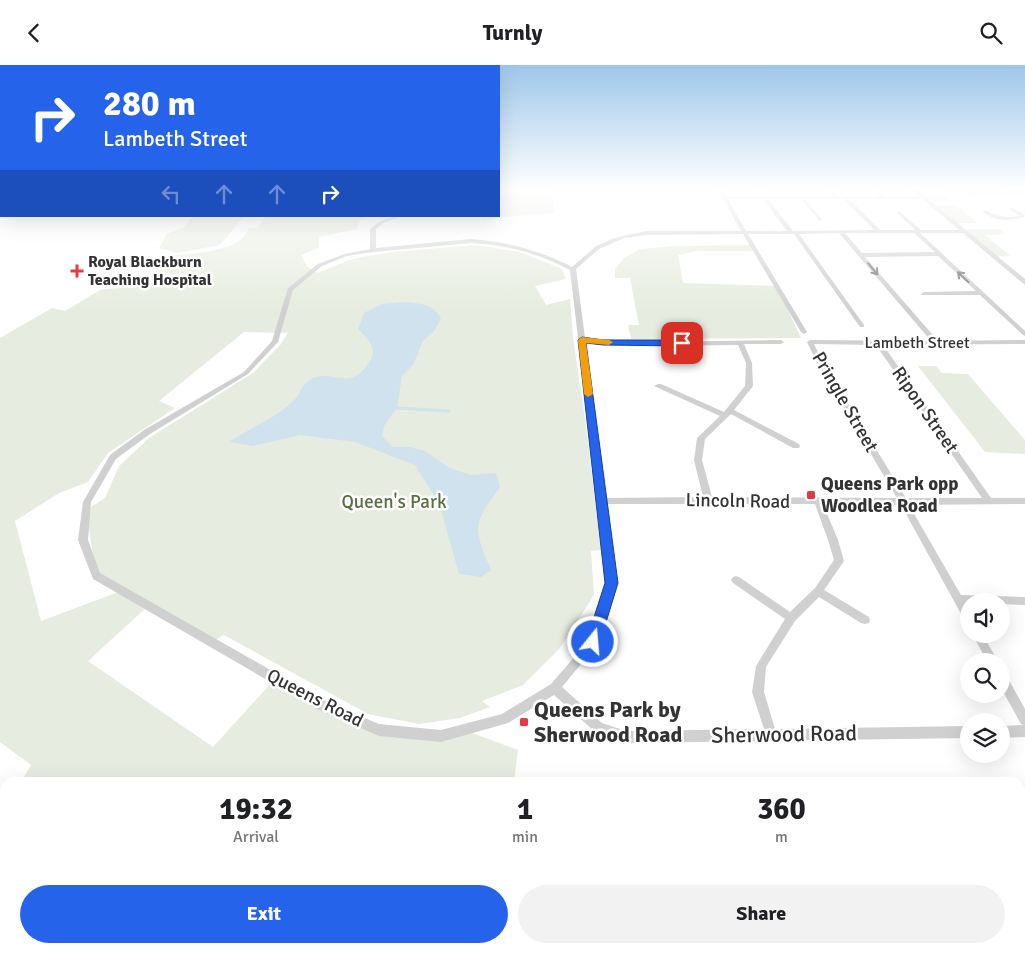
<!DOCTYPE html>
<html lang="en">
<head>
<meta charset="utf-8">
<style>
	body { margin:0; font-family:Signika,sans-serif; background:#f2f2f2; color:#202124; height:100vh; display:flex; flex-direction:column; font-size:19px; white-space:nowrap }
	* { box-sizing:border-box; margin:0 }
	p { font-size:16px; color:#757577 }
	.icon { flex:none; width:28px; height:28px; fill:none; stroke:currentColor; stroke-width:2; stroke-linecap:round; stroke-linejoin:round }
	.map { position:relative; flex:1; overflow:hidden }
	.details { position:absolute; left:0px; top:712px; width:1025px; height:176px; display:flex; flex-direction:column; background:#fff; border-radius:15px 15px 0 0; box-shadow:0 5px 20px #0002 }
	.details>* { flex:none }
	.banner { position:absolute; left:0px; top:0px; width:500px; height:152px; box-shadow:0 5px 20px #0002; background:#2563eb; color:#fff; overflow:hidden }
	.tools { position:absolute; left:960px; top:528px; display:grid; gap:10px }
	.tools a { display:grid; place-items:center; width:50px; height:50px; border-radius:50%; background:#fff; box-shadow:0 5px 20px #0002; font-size:25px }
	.pin { position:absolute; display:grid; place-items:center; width:42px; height:42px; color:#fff; margin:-21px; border-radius:10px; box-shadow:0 2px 8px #0006 }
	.me { position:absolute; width:55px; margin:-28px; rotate:17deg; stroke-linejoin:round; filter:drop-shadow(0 0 4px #0008) }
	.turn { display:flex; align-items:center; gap:18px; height:105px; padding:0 20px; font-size:22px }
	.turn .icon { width:65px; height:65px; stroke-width:2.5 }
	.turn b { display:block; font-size:35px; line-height:42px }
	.lanes { display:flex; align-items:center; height:48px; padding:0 20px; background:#0003; justify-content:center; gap:25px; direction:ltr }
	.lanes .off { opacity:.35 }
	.eta { display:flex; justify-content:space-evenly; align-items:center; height:85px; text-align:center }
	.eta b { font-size:30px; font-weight:700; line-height:35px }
	.primary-button { display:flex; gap:10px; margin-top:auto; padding:10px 20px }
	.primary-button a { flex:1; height:58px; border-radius:30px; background:#2563eb; color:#fff; font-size:20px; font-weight:700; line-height:58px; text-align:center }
	.primary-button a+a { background:#f2f2f2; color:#202124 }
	header { display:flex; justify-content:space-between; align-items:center; height:65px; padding:0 20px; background:#fff; font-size:22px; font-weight:700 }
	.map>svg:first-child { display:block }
	.green { fill:#e6ecdf; fill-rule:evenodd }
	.water { fill:#cfe2ee }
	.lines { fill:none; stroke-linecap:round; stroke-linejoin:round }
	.stream { stroke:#cfe2ee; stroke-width:3 }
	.minor { fill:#d0d0d0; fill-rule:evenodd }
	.tertiary { fill:#d0d0d0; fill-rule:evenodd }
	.oneway { stroke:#7a7a7a }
	.route { fill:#2563eb; stroke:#184099 }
	.slow { fill:#f59e0b }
	.poi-dot { fill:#e63946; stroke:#fff; stroke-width:2 }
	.labels { text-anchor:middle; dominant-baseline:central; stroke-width:5; stroke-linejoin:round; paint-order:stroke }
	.far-poi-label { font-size:16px; font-weight:bold; fill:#333; stroke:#fff; text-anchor:start }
	.far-street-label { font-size:16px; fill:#333; stroke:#fff }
	.street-label { font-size:19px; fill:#333; stroke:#fff }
	.poi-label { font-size:19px; font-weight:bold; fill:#333; stroke:#fff; text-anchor:start }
	.park-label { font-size:19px; fill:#56703f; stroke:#fff }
	.near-poi-label { font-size:22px; font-weight:bold; fill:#333; stroke:#fff; text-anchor:start }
	.near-street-label { font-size:22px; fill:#333; stroke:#fff }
</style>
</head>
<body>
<header><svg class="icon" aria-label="back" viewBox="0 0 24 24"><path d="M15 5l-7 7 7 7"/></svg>Turnly<svg class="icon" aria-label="search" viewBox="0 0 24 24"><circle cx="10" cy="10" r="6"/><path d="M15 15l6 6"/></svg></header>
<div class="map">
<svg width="1025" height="888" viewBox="0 0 1025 888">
	<rect width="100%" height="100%" fill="#fff"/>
	<g class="green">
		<polygon points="519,123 552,123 554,148 481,154 482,151 499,151 499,130 520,128"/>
		<polygon points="913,123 936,123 950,135 927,135"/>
		<polygon points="932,139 956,140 978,158 954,158"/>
		<polygon points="193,151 244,151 220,180 178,188 159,183 167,169 184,162"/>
		<path d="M266 151H372L360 154 357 164 319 172V183L301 190 307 202 318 208 349 195 368 191 392 187 476 180 520 187 562 204 566 214 535 221 546 240 570 234 573 272 586 361 601 485 591 486 594 530 560 583 523 620 482 636 490 642 460 653 419 659 368 649 224 570 211 577 148 541 88 596 213 682 275 614 379 665H464L518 685 514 717H21L31 700 0 677V273L52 243 65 246 102 224 140 222 146 214 158 208 170 191C192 188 241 188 249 163H258ZM244 267 288 268 281 279 253 308 149 373 119 401 105 433 86 445 96 511 121 526 41 556 15 456 59 428 88 417 108 388 175 343 159 336Z"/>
		<polygon points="961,164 999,164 1006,169 985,170 1010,191 994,192"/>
		<polygon points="751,180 755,186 697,186 678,190 683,218 777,221 801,273 631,274 628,260 639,260 630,213 615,213 615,204 624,193 640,184 674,181"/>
		<polygon points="918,301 936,301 942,308 968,309 1025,375 1025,389 985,387"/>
		<polygon points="90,884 355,884 355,888 94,888"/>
		<polygon points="885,884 1013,884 1014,888 886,888"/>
	</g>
	<path class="water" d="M402 237C419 238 431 238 441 253L435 265 423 276 413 300 402 311 397 343 384 361 382 371 393 382H410L425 386 450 403 471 410 496 408 500 422C472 461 473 461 491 505L481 512 459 509 439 438 415 400 355 377 300 370 253 381 229 377C249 363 275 354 293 336 299 331 301 322 307 317 330 299 349 331 370 296 378 283 367 273 358 264L364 248 382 239Z"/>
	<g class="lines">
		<polyline class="stream" points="397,343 449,346"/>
		<g class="minor">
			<path d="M717 123H721L726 132H833L826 123H830L838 132H880L871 123H875L885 132H926V133L924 134H849L880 165H915L897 148V147L899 146 921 165H965L966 166 963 168H920L1025 266V271L1023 270 980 230H922L921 229 924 227 976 226 938 191 865 192 938 276 1025 275V279L883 280 991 433H1025V439L909 440 961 530 1025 532V540L1001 539V536H969V539L966 538 969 543V557L965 556 901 440 823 439 838 475 844 496 824 525 869 552 870 555 869 558 865 559 861 558 819 532 795 556 766 602 764 627 775 664 969 661V673L626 678 594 666 554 630 508 658 441 677 379 671 317 644 93 514 78 475 83 437 110 390 144 365 244 307 272 276 288 223 318 199 344 189 370 184V164C379 156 389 151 401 151L382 159 376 164V183L471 174C508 177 539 185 572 202L596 181 612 174 623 171 646 166H741ZM728 134H763L787 166H746ZM768 134H801L820 156 822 155 805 134H844L874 165 793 166ZM839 168 931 276 810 275 807 277 816 296 897 433 712 432 702 395 705 374 731 349 793 383H799L800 381 799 379 734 345 753 321 752 298 744 279H781L784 277 781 275 656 277 585 273 576 204 599 184 624 173 646 170 743 169 801 267 804 269 807 267 748 169H794L860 262H864V260L799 169ZM845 168H914L935 187 862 188ZM471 178C508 180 537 188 570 205L607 518 589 575 551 619 502 649 441 665 379 659 325 636 100 508 88 475 91 437 116 394 150 369 248 309 278 277 293 225 322 201 347 191 373 187ZM585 277 656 281 738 280 746 298 745 321 724 347 661 319H658L654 321 720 351 697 373 694 395 703 432 606 433ZM814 279 876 280 982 433H906L822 296ZM607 439H815L828 475 834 495 815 523 790 547 739 512 736 511 733 512 731 515 733 518 785 554 756 601 752 627 764 664 626 666 602 658 562 622 597 580 617 518Z"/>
			<polygon points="755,123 783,123 781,124 753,125 753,124"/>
			<polygon points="1025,126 1025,128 961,130 959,129 961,128"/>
			<path d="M1011 142 1025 150V152C1009 156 994 157 982 146L986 145C997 152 1007 153 1020 151L1009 144V143Z"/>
			<polygon points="972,569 982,569 998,596 987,596"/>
			<polygon points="1001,607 1005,608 1025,644 1025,672 1001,673 1001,661 1024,660 1021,659 1001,623"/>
			<polygon points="0,760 5,762 5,778 0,775"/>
			<rect x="1020" y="854" width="5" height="14"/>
			<polygon points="101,884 118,884 119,888 102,888"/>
			<polygon points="352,884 370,884 369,888 351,888"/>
			<polygon points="878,884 892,884 893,888 879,888"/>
		</g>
		<polygon class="tertiary" points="909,123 915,123 1025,214 1025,220"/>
	</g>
	<defs><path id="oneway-shaft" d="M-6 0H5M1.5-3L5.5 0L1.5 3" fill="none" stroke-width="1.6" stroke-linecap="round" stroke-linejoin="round" transform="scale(1.25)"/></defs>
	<g class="oneway">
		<use href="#oneway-shaft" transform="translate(873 204) rotate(50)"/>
		<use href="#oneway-shaft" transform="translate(963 212) rotate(-137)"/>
	</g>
	<linearGradient id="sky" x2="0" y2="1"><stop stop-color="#9ec6ea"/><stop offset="0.5" stop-color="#fff"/><stop offset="1" stop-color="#fff" stop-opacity="0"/></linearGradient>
	<rect width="1025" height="247" fill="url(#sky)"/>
	<polygon class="route" points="582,272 603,275 682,275 686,278 682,281 603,280 586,278 618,518 600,577 598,581 593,583 588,581 586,577 605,518 578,275"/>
	<polygon class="slow" points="582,272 609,275 613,277 609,280 586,278 593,329 588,332 584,329 578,275"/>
	<g class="poi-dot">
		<path d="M74.5 198.5h5v5h5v5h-5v5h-5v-5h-5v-5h5z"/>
		<rect x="806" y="425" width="10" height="10" rx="2.5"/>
		<rect x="519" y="652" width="10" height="10" rx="2.5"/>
	</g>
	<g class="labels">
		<g class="far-poi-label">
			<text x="88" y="197">Royal Blackburn<tspan x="88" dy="18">Teaching Hospital</tspan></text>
		</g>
		<g class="far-street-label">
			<text x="917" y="278">Lambeth Street</text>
		</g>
		<g class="street-label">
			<text transform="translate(845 337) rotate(60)">Pringle Street</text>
			<text transform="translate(925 345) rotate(55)">Ripon Street</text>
			<text transform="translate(738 436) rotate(1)">Lincoln Road</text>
			<text transform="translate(315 633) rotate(27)">Queens Road</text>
		</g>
		<g class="poi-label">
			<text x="821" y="419">Queens Park opp<tspan x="821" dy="22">Woodlea Road</tspan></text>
		</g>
		<g class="park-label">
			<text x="394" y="437">Queen's Park</text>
		</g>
		<g class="near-poi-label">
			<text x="534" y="644">Queens Park by<tspan x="534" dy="25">Sherwood Road</tspan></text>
		</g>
		<g class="near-street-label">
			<text transform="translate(784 669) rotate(-1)">Sherwood Road</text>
		</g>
	</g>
</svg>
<div class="tools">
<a><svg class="icon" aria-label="sound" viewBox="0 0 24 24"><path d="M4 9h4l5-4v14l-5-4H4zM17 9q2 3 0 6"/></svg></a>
<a><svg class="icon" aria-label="search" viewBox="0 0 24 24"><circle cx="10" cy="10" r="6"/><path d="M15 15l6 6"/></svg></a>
<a><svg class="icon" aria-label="layers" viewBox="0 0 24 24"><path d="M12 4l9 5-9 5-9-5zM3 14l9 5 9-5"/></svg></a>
</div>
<div class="pin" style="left:682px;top:278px;background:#d93025"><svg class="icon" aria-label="arrive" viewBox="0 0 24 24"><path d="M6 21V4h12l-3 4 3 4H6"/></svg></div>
<svg class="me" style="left:593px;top:577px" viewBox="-20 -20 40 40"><circle r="17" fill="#2563eb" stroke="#fff" stroke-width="3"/><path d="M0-11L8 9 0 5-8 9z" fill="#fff"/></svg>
<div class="banner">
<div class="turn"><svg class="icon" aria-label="right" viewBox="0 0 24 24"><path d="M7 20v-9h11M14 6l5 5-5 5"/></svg><div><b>280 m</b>Lambeth Street</div></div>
<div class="lanes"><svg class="icon off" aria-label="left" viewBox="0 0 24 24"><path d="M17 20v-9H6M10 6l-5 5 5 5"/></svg><svg class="icon off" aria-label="ahead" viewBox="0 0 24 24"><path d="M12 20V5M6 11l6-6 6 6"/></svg><svg class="icon off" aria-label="ahead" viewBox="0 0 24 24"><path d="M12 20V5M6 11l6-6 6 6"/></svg><svg class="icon" aria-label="right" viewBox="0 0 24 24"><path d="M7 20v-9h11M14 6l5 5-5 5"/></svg></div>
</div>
<section class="details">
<div class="eta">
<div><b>19:32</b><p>Arrival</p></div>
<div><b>1</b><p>min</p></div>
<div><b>360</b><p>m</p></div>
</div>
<div class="primary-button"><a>Exit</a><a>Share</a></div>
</section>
</div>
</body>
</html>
